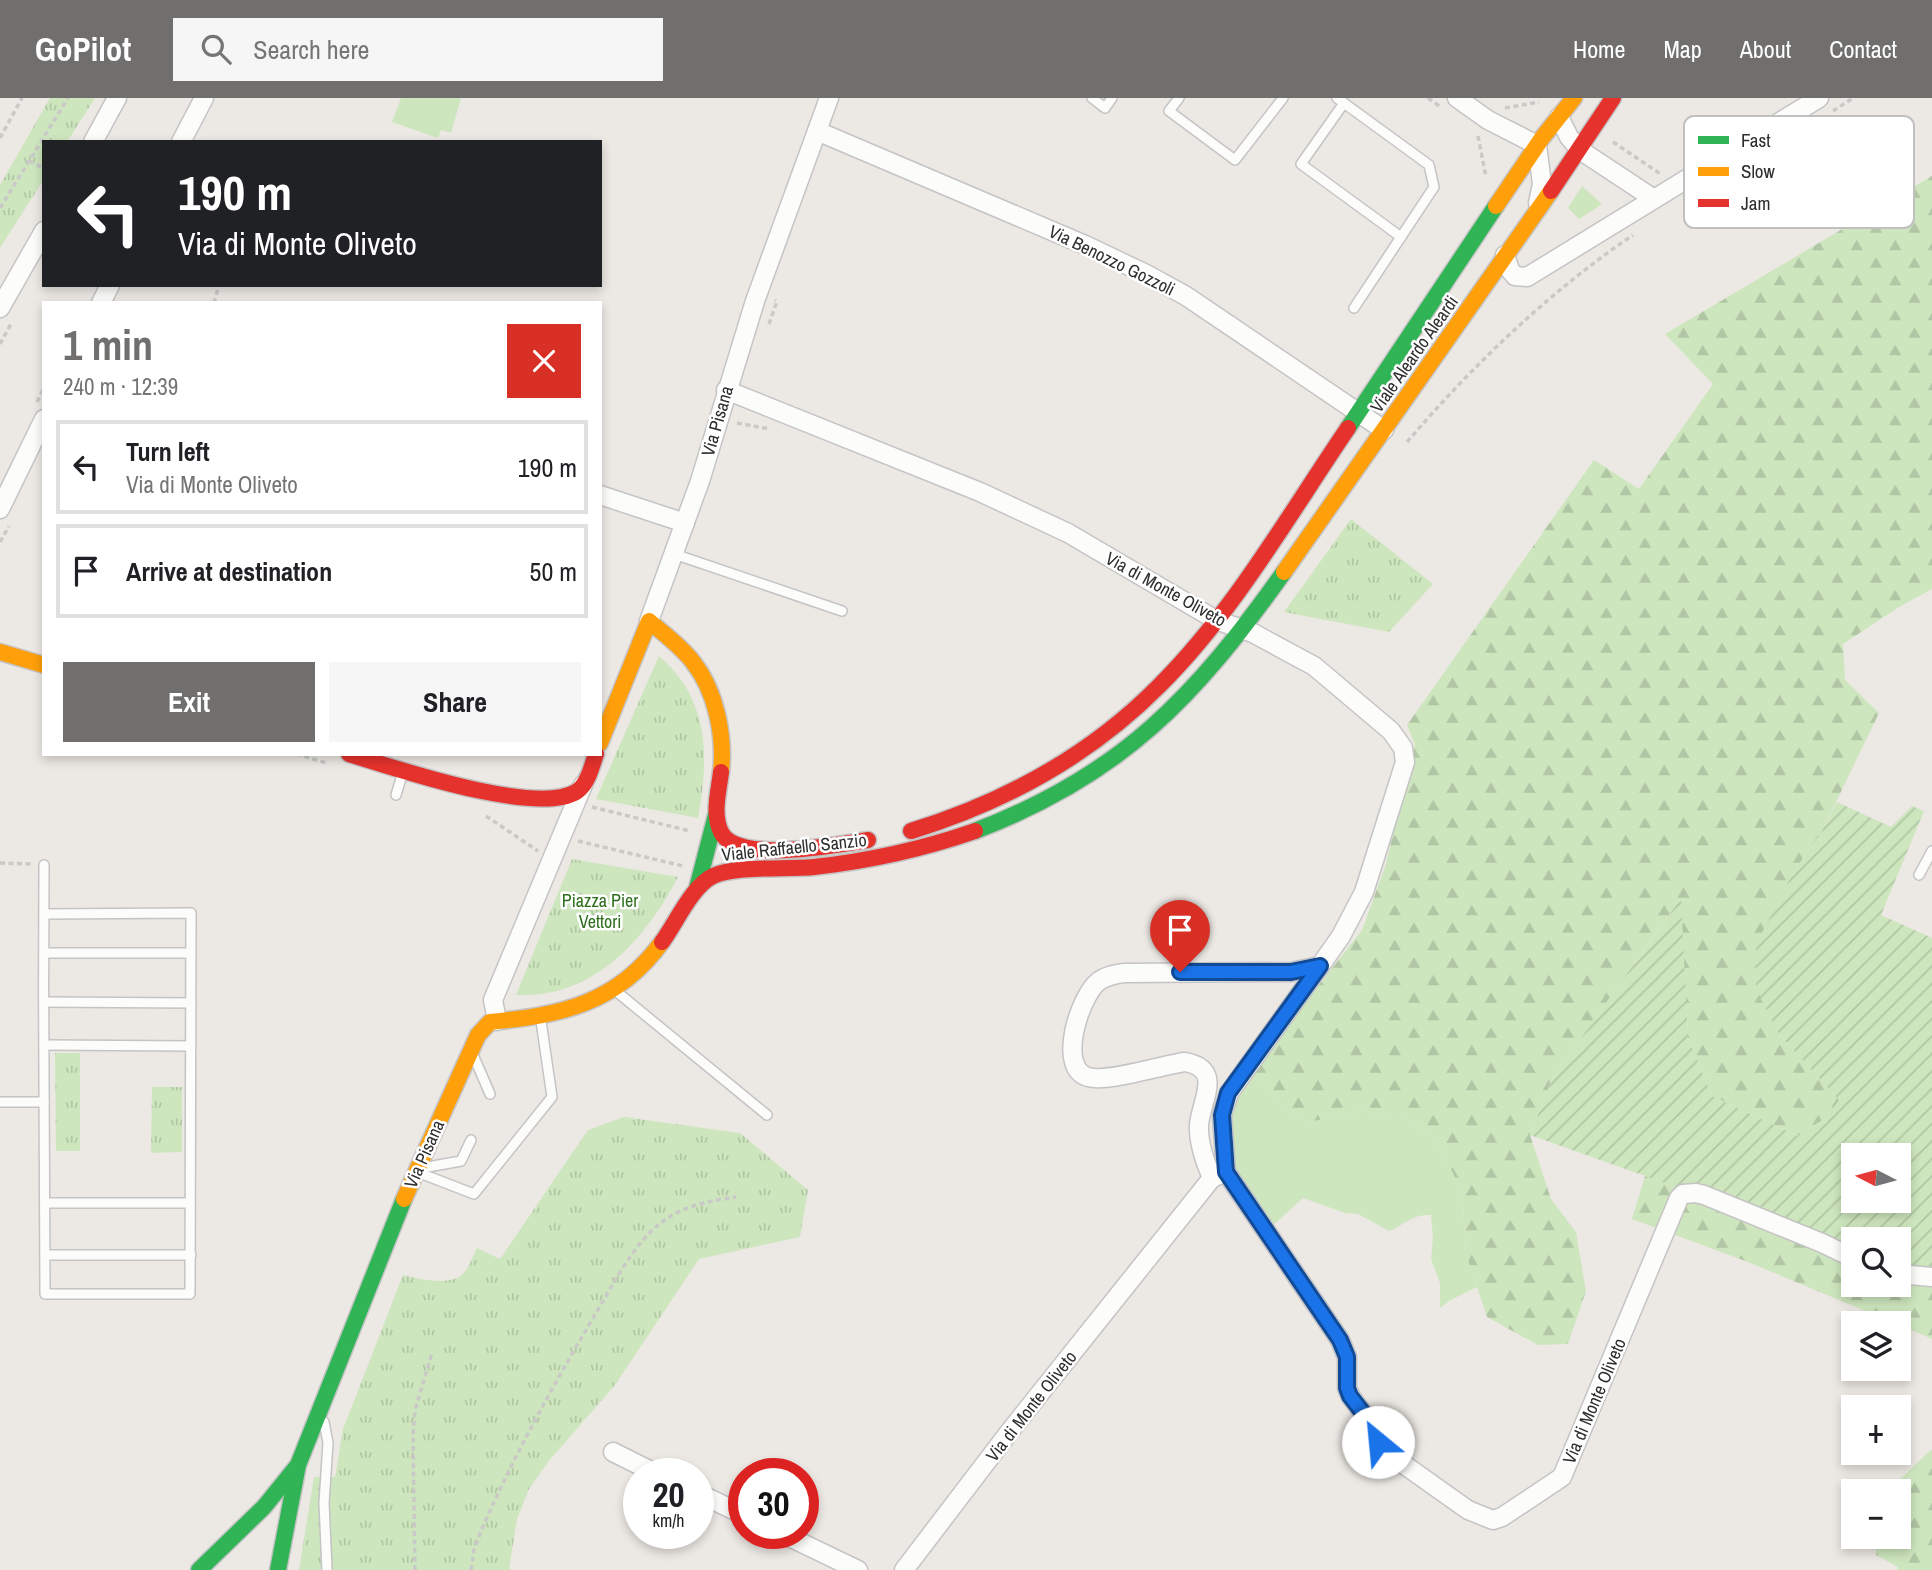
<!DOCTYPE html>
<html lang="en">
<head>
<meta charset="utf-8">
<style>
	body { margin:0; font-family:"Archivo Narrow",sans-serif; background:#f6f6f6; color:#202124; height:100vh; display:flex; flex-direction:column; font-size:26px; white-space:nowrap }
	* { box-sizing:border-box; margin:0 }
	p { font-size:23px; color:#757577 }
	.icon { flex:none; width:38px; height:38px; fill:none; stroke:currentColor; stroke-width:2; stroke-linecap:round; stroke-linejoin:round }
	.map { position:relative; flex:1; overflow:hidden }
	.drawer { position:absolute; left:42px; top:203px; width:560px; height:455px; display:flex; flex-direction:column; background:#fff; border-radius:0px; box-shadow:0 4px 10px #0003 }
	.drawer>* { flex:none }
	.hud { position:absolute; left:42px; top:42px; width:560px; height:147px; border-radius:0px; box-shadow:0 4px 10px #0003; background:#202124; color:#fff; overflow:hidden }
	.needle { width:46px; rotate:276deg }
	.buttons { position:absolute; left:1841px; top:1045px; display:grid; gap:14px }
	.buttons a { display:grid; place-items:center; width:70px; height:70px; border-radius:0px; background:#fff; box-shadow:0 4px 10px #0003; font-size:35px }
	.speed { position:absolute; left:623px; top:1360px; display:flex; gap:14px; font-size:35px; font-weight:700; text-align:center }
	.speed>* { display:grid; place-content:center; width:91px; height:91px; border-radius:50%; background:#fff; box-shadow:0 4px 10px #0003; line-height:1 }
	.speed small { font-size:18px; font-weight:400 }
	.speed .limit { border:10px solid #d22; background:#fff; color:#111 }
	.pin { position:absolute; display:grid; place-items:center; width:60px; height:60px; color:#fff; margin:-72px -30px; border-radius:50% 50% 50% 0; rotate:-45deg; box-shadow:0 0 7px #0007 }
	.pin .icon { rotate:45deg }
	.me { position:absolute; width:77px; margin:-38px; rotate:332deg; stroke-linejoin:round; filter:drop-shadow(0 0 5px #0008) }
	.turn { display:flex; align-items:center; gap:24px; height:147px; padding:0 21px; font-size:32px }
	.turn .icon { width:91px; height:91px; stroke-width:2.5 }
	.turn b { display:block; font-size:49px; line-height:60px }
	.round { display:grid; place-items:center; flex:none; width:74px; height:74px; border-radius:0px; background:#f6f6f6 }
	.headline { display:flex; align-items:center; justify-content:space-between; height:119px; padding:0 21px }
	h1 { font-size:42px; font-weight:700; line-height:52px; color:#706f6e }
	.cta { display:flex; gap:14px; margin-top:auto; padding:14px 21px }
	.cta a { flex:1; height:80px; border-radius:0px; background:#706f6e; color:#fff; font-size:28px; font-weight:700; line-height:80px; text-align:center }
	.cta a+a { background:#f6f6f6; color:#202124 }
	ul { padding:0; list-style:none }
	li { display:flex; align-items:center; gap:21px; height:94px; margin:0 14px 10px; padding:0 7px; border:4px solid #e0e0e0; border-radius:0px }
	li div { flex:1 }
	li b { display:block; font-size:26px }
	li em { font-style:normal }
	header { display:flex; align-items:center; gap:42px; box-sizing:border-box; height:98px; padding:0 35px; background:#706f6e; color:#fff }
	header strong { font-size:33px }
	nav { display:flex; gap:38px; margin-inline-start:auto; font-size:24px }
	.search { width:490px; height:63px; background:#f6f6f6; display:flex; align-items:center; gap:18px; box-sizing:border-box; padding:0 24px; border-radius:0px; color:#757577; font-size:26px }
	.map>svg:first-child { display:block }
	.grass { fill:#cee6be }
	.forest { fill:url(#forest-firs) }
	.park { fill:url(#park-tufts) }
	.garden { fill:url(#garden-furrows); fill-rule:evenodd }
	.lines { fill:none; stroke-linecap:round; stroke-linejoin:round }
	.lane-casing { stroke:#c5c4c5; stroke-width:12 }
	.street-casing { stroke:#c5c4c5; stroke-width:21 }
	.fast-casing { stroke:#c5c4c5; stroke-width:19 }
	.slow-casing { stroke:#c5c4c5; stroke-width:19 }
	.jam-casing { stroke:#c5c4c5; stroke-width:19 }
	.path { stroke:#c9c9c8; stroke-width:3.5; stroke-dasharray:5 3.5; stroke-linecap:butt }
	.lane { stroke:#fcfcfb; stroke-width:9 }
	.street { stroke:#fcfcfb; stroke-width:18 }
	.fast { stroke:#30b455; stroke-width:16 }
	.slow { stroke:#ff9f0a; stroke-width:16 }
	.jam { stroke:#e5322d; stroke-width:16 }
	.route-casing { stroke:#114b97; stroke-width:18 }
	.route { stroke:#1a73e8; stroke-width:12 }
	.labels { text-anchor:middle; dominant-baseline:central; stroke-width:5; stroke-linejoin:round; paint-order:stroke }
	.street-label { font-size:18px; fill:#2e2e2e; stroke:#fff }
	.park-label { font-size:18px; fill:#2c6e1b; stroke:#fff }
	.key { fill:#fff; stroke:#c0c0c0; stroke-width:2 }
	.key-label { font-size:19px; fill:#2e2e2e }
</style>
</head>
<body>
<header>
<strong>GoPilot</strong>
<div class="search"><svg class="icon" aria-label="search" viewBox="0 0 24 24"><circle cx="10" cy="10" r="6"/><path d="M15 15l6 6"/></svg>Search here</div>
<nav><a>Home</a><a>Map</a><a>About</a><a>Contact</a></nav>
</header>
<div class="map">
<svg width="1932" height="1472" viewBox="0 0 1932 1472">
	<defs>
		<pattern id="forest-firs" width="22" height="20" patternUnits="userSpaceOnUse" patternTransform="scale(1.75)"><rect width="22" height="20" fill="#cee6be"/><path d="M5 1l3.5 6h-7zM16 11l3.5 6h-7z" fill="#b1c6a4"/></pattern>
		<pattern id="park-tufts" width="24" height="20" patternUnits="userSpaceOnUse" patternTransform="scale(1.75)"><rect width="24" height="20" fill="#cee6be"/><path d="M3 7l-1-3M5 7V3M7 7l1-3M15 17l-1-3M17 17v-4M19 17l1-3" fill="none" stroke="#b1c6a4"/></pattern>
		<pattern id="garden-furrows" width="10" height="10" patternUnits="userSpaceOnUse" patternTransform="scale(1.75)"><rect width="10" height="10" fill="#cee6be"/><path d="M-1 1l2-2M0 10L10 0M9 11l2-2" fill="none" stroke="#b1c6a4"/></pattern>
	</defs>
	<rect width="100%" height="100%" fill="#ece8e4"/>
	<g class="grass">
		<polygon points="401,0 461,0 451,35 441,32 438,40 392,24"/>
		<polygon points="1582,88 1602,106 1579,121 1568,110"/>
		<path d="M1253 971 1287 1014 1309 1024 1361 1013 1406 1019 1436 1042 1462 1093 1466 1156 1477 1189 1449 1203 1440 1210V1185L1431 1161 1433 1140 1431 1117C1412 1116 1406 1126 1389 1133L1358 1116 1345 1115 1303 1100 1269 1131 1236 1082 1228 1020Z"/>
	</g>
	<g class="forest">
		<polygon points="1932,78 1932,491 1899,509 1843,546 1845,582 1879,615 1821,735 1794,773 1779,936 1840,1003 1826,1020 1797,1038 1712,998 1688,940 1680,801 1552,981 1530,1037 1551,1101 1576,1134 1586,1193 1568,1246 1538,1247 1487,1219 1466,1156 1462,1093 1436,1042 1406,1019 1361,1013 1309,1024 1287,1014 1253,971 1362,832 1385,769 1415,647 1407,627 1594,362 1639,391 1713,286 1665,236"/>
		<polygon points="1645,1078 1853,1152 1853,1186 1899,1186 1899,1169 1932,1183 1932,1241 1899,1227 1899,1225 1894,1225 1748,1164 1632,1121"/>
		<polygon points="1932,1351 1932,1472 1897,1472 1898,1469 1876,1457 1876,1439 1899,1438 1899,1393 1892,1393 1899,1382"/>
	</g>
	<g class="park">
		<polygon points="50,0 95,0 67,44 44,44 44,81 0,150 0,87"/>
		<polygon points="1351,421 1433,486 1389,534 1284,514"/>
		<path d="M659 558C710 602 709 659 698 720L596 701Z"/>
		<path d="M572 761 678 779C645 842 593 901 516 897Z"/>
		<polygon points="55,955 80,955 80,1053 56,1053"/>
		<polygon points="152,989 182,989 182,1054 151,1055"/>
		<path d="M624 1019 740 1035 808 1092 800 1139 699 1161 615 1287 548 1364 529 1391 517 1421 509 1471 514 1472H299L314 1379H335L343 1331 403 1177C418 1181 445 1187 459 1179 468 1173 473 1159 477 1150L500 1161 588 1032Z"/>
	</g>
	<path class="garden" d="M1837 704 1891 729 1912 708 1924 713 1881 817 1932 840V1172L1899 1169V1141H1853V1152L1530 1037 1552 981 1681 800 1688 940 1712 998 1797 1038 1826 1020 1839 1002 1779 936 1756 891V846L1794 773 1821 735ZM1853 1057H1899V1102H1853Z"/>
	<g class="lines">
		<defs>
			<g id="lane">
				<polyline points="1092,0 1105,10 1112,0"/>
				<polyline points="1179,0 1169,13 1235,62 1283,0"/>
				<polyline points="1337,0 1429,67 1434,89 1354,210"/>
				<polyline points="1344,5 1301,66 1401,139"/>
				<polyline points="674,456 842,513"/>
				<polyline points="396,697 402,677"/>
				<polyline points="1919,777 1932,753"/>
				<path d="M44 816 191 815 190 1196H45C44 1053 43 910 44 767"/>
				<polyline points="44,855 191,855"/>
				<polyline points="617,894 767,1017"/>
				<polyline points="44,904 191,905"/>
				<polyline points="44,947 190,948"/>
				<polyline points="474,959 490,996"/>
				<polyline points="0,1004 44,1004"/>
				<polyline points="422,1070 461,1063 471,1042"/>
				<polyline points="417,1074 474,1096 552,999 541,923"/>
				<polyline points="45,1105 190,1105"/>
				<polyline points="45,1157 191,1157"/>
				<polyline points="324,1324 328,1345 324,1405 327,1472"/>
			</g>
			<g id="street">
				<polyline points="1457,0 1488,22 1537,47 1542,86 1538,105"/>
				<polyline points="1559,19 1569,39 1580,52 1654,101"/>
				<polyline points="817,33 1085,147 1146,176 1186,198 1384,332"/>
				<polyline points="93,44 117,0"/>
				<polyline points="181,44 204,0"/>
				<polyline points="1505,157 1510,172 1515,178 1527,179 1819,0"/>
				<polyline points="101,205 110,187"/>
				<polyline points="0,210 44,133"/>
				<path d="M726 292 980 394 1068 435 1216 522 1253 535 1286 553 1314 568 1391 633 1403 650 1405 664 1364 794 1341 838 1320 868 1291 874 1124 875C1116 876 1106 878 1099 883 1080 897 1056 970 1088 979 1107 985 1162 967 1185 964 1224 971 1201 1002 1199 1027 1198 1045 1205 1064 1212 1080L1010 1333 904 1472"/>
				<polyline points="600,397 685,425"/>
				<polyline points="0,411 44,321"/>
				<polyline points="649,523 700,383 755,203 829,0"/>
				<polyline points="497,923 493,902 583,687"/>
				<polyline points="1226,1074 1222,1017 1229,995 1320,868"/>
				<polyline points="1212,1080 1226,1074 1340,1242 1347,1259 1347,1290 1351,1299 1367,1320 1378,1344 1399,1363 1468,1412 1493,1422 1502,1419 1562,1379 1679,1100 1683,1096 1696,1095 1704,1097 1822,1145 1853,1160"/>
				<polyline points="1899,1176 1932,1179"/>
				<polyline points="613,1354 657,1376"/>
				<polyline points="698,1395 744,1417"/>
				<polyline points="781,1435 858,1472"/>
			</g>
			<g id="fast">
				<polyline points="1348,330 1496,108"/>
				<path d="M975 733C1122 677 1195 599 1284 474"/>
				<polyline points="697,790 716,717"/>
				<polyline points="199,1472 264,1409 298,1367 404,1101"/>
				<polyline points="278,1472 298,1367"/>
			</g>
			<g id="slow">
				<polyline points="1496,108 1542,40 1574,0"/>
				<polyline points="1284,474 1551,93"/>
				<polyline points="0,554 44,567"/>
				<path d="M600 645 649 523C664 536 681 548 693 564 716 593 725 638 721 674"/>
				<path d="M404 1101 478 937 490 924C561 917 617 906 662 844"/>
			</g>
			<g id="jam">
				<polyline points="1551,93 1613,0"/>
				<path d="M349 656C395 670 535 718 576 694 588 687 592 667 596 656"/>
				<path d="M721 674C719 692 712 716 721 734 735 766 839 747 868 742"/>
				<path d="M911 733C1005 704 1090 658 1160 587 1235 512 1288 418 1348 330"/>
				<path d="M662 844C676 825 692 788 713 778 736 767 787 772 814 769 869 763 923 751 975 733"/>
			</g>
		</defs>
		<use href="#lane" class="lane-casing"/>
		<use href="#street" class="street-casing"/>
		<use href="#fast" class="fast-casing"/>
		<use href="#slow" class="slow-casing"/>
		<use href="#jam" class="jam-casing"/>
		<g class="path">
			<polyline points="1428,0 1442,10"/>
			<polyline points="1505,10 1539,4"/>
			<polyline points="1833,13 1853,0"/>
			<polyline points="1478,38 1486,79"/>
			<polyline points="0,40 22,0"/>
			<polyline points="1613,44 1662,77"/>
			<polyline points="29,63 44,70"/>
			<polyline points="0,110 68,0"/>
			<polyline points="214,205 219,187"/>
			<polyline points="769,226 777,203 775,202"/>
			<polyline points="0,246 12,224"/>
			<polyline points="37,304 44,290"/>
			<polyline points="737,325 770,331"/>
			<path d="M1407 344C1473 267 1549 194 1633 137"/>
			<polyline points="0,444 9,428"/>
			<polyline points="296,656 327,665"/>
			<polyline points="592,709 690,733"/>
			<polyline points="486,718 538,753"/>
			<polyline points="578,743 683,768"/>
			<polyline points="0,765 32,766"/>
			<polyline points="415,1472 413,1338 415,1312 432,1255"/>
			<path d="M471 1472 474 1452 481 1433C514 1357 554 1286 596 1215 612 1188 633 1148 657 1128 680 1108 708 1103 736 1099"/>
		</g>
		<use href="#lane" class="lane"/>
		<use href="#street" class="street"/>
		<use href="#fast" class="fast"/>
		<use href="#slow" class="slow"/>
		<use href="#jam" class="jam"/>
	</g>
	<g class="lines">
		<defs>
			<polyline id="route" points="1180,874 1291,874 1320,868 1228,995 1222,1017 1226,1074 1340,1242 1347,1259 1347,1290 1350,1298 1367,1320 1378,1344"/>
		</defs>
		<use href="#route" class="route-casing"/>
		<use href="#route" class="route"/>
	</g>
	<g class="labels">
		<g class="street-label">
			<text transform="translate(1112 162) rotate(26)">Via Benozzo Gozzoli</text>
			<text transform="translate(1414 256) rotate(-55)">Viale Aleardo Aleardi</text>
			<text transform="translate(717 323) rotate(-74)">Via Pisana</text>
			<text transform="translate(1166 491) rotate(29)">Via di Monte Oliveto</text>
			<text transform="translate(794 749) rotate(-6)">Viale Raffaello Sanzio</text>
			<text transform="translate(424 1056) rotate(-66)">Via Pisana</text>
			<text transform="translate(1594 1303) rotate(-67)">Via di Monte Oliveto</text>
			<text transform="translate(1031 1308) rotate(-52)">Via di Monte Oliveto</text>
		</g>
		<g class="park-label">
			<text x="600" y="802">Piazza Pier<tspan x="600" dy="21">Vettori</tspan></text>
		</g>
	</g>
	<rect x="1684" y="18" width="230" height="112" rx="10" class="key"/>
	<rect x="1698" y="38" width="31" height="8" fill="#30b455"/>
	<rect x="1698" y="69" width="31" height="9" fill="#ff9f0a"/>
	<rect x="1698" y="101" width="31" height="8" fill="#e5322d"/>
	<g class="key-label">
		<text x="1741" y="49">Fast</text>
		<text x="1741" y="80">Slow</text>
		<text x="1741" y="112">Jam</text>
	</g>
</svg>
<div class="buttons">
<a><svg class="needle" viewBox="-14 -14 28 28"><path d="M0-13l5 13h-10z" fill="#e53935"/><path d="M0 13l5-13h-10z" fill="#757577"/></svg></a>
<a><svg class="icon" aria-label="search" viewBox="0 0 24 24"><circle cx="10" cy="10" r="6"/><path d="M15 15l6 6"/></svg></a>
<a><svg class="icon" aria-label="layers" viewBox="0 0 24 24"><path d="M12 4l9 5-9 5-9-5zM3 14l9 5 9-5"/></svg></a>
<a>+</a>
<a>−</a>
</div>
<div class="speed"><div>20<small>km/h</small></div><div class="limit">30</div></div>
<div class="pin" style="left:1180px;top:874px;background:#d93025"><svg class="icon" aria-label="arrive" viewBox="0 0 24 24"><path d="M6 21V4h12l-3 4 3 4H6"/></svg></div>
<svg class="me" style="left:1378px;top:1344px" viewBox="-20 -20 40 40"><circle r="19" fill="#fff"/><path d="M0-13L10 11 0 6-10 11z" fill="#1a73e8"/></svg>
<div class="hud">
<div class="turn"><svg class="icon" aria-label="left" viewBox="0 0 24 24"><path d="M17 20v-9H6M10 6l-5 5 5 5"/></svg><div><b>190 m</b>Via di Monte Oliveto</div></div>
</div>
<section class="drawer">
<div class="headline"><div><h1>1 min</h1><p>240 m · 12:39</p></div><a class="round" style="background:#d93025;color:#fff"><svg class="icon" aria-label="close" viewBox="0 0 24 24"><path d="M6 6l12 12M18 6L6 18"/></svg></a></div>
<ul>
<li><svg class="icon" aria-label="left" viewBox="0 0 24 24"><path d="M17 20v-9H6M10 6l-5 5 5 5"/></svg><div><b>Turn left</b><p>Via di Monte Oliveto</p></div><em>190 m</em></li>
<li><svg class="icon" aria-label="arrive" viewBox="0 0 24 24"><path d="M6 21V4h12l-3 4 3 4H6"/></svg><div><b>Arrive at destination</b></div><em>50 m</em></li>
</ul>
<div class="cta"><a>Exit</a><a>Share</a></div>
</section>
</div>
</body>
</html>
